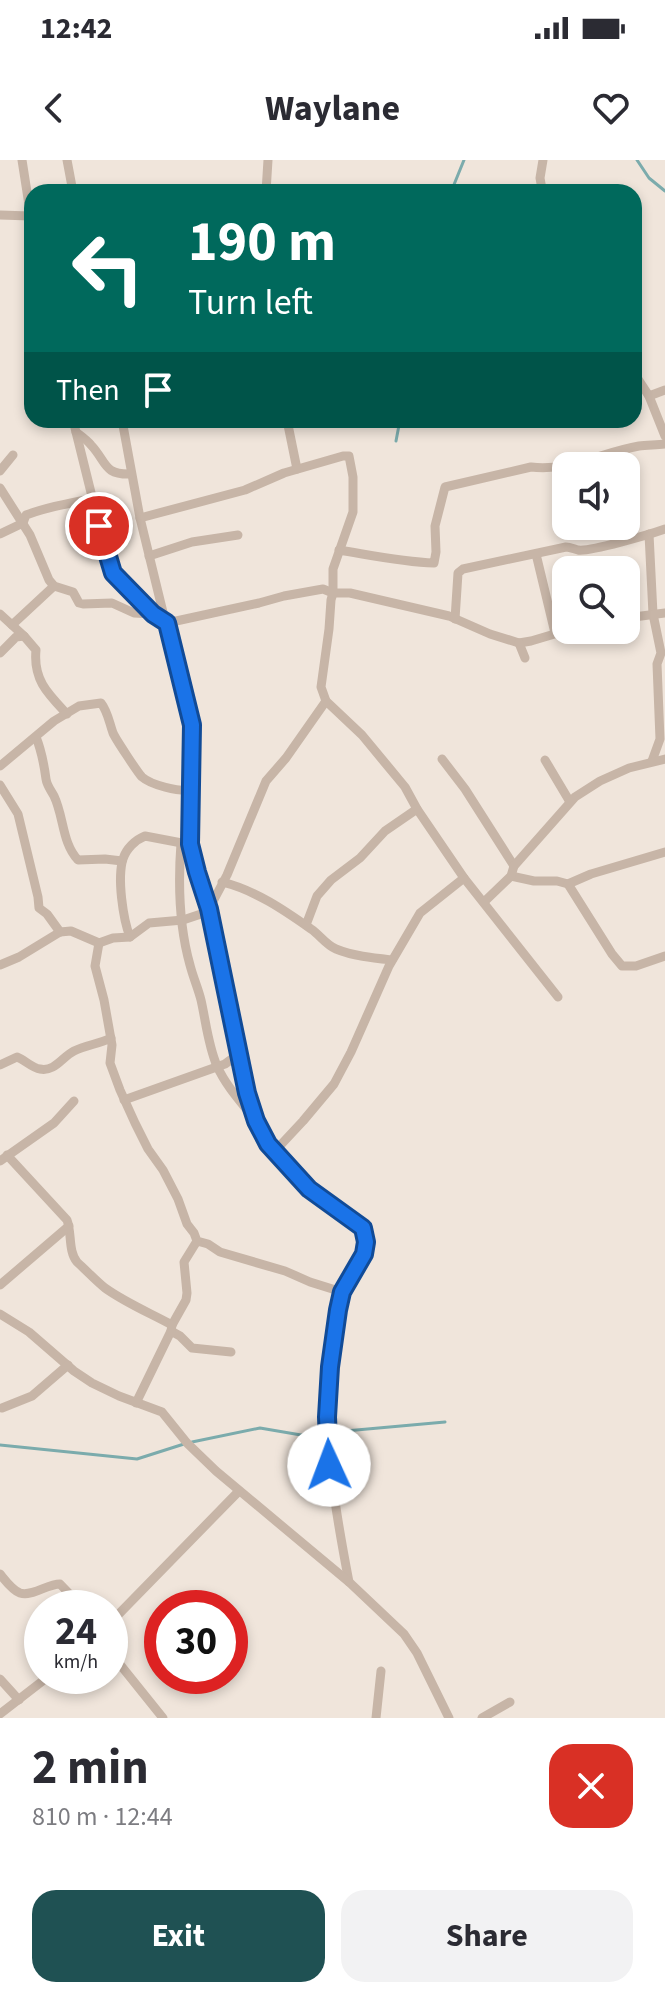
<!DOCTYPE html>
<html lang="en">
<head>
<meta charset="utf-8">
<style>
	body { margin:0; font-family:"Source Sans 3",sans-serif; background:#f2f2f3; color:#2b2b33; height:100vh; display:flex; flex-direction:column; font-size:30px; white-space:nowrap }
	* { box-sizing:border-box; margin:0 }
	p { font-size:26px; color:#7c7c81 }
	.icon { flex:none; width:44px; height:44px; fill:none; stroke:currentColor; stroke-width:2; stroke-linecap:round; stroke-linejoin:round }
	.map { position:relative; height:1558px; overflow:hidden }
	.side { display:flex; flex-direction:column; background:#fff; flex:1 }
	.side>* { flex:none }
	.banner { position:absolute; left:24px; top:24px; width:618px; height:244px; border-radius:24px; box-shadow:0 4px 12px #0003; background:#00695c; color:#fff; overflow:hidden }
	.fabs { position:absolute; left:552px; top:292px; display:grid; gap:16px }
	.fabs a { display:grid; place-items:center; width:88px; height:88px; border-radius:16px; background:#fff; box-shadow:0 4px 12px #0003; font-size:40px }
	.speed { position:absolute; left:24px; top:1430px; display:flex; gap:16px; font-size:40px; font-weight:700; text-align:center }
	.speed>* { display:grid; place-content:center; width:104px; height:104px; border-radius:50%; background:#fff; box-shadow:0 4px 12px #0003; line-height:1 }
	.speed small { font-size:20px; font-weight:400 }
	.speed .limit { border:12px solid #d22; background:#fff; color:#111 }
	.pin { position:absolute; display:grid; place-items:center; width:68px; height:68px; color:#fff; margin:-34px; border:4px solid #fff; border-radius:50%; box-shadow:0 2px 8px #0007 }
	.me { position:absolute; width:88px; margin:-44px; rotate:358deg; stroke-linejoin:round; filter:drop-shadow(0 0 6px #0008) }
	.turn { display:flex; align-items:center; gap:28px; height:168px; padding:0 32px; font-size:36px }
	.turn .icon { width:104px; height:104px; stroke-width:2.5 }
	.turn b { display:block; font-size:56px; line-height:68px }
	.then { display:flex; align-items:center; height:76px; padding:0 32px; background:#0003; gap:16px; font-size:30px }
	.round { display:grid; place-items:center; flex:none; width:84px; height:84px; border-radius:24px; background:#f2f2f3 }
	.summary { display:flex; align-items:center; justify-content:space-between; height:136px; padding:0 32px }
	h1 { font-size:48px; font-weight:700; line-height:60px }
	.primary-button { display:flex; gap:16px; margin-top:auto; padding:16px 32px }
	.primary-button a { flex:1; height:92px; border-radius:24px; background:#1f5153; color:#fff; font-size:32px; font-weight:700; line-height:92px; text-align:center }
	.primary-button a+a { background:#f2f2f3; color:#2b2b33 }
	.status { display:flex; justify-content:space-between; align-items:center; height:56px; padding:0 40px; background:#fff; direction:ltr }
	.status svg { height:22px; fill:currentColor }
	header { display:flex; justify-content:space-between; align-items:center; height:104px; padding:0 32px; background:#fff; font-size:36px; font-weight:700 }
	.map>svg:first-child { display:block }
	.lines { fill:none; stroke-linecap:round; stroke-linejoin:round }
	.stream { stroke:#7babac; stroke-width:3 }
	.minor { stroke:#c7b5a7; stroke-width:9 }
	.route-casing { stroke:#114b97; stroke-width:20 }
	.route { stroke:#1a73e8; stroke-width:14 }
</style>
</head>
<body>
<div class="status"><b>12:42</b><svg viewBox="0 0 49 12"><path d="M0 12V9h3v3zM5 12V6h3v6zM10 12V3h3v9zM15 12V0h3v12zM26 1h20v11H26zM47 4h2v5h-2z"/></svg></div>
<header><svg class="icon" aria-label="back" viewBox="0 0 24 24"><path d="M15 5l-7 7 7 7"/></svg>Waylane<svg class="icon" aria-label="heart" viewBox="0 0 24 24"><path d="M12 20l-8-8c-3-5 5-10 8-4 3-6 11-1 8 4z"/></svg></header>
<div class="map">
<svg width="665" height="1558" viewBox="0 0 665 1558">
	<rect width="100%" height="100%" fill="#f0e5db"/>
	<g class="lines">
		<g class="stream">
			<polyline points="637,0 649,18 665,31"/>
			<polyline points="451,32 464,0"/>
			<polyline points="396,281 400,260"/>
			<polyline points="192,1282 260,1268 301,1275 445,1262"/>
			<polyline points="0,1285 137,1299 184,1284"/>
		</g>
		<g class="minor">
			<polyline points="22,0 32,64"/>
			<polyline points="67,0 73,32"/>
			<polyline points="543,0 540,18 542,29 551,32"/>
			<polyline points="266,32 268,0"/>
			<polyline points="0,55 30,56"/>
			<polyline points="634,213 649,236 665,276"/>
			<polyline points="649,236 665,230"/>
			<polyline points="73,260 106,393 113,413 128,430 153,454 167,463 259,443 284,436 323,429 333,433 350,433 449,456 490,474 519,483 531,481 568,470"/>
			<path d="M122 260 140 358 181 526 190 555 192 615 190 684 197 712 209 749 247 933 256 961 268 984 309 1029 363 1068C371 1104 349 1107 341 1136 335 1157 334 1180 331 1202 322 1277 335 1349 349 1422"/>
			<polyline points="287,260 297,309"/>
			<path d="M76 272C81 276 87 280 91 285 107 302 103 315 131 314"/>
			<polyline points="0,311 13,295"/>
			<polyline points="0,328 30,375 49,420 54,426 73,432 79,443 83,444 112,443 134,453 153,454"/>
			<polyline points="140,358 245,330 284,313 343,296 349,296 353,317 353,352 333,409 333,433 331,440 329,469 321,527 326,541 362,575 405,627 417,649 464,718 558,837"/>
			<path d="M0 374 23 363 26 355C47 347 69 343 92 339"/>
			<polyline points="649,374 653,454 661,493 657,504 660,579 652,601"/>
			<path d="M339 390C370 395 402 402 434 403L436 392 435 366 445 327 531 307C568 312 603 292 639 286 647 285 656 285 665 284"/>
			<polyline points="536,394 555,473"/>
			<polyline points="149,396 192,382 238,375"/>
			<path d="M0 454 24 476 36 490C33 520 48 534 67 554"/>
			<polyline points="626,458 665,453"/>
			<path d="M455 459 458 413 463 409 566 387C570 387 574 389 578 390 590 392 651 374 665 369"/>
			<polyline points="12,465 54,426"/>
			<polyline points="519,483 525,498"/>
			<polyline points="0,493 16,477 24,476"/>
			<path d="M36 577C42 592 44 604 46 619 47 626 51 630 54 636 64 657 62 683 78 700L105 699 122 701"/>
			<polyline points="442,599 465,629 514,706"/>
			<polyline points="545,600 570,642"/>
			<path d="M0 606 54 561 79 546 101 543C108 552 109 562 113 573 115 578 138 613 142 617 151 625 179 632 191 630"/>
			<polyline points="0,625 18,654 38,737 39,748 47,754 60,772"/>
			<path d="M181 683C178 723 179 766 190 805 193 817 198 828 201 840 206 862 208 885 217 906 225 924 239 940 252 956"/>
			<polyline points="511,716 534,721 557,721 568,724 612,794 622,806 636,806 665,796"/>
			<path d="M222 722C255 730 284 750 311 769 320 775 326 785 336 789 353 796 373 798 392 800"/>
			<polyline points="568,724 591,714 665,692"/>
			<polyline points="484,742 511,716 514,706 575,637 600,621 629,608 665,599"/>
			<polyline points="306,765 317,736 331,720 360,698 385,671 417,649"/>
			<path d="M130 777C123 759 117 718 123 699 126 689 135 680 145 676L187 684"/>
			<polyline points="99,783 95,806 104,840 112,885 110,903 120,930 135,963 148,989 163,1010 178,1039 187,1064 194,1073 197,1081 208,1084 220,1092 285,1111 310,1122 342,1132"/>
			<polyline points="0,805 19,797 60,772 71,771 99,783 113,778 130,777 149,763 183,760 201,754 209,749 227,715 266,621 286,598 326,541"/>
			<path d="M0 905 17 897C25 900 32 908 40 909 55 912 62 897 74 891 86 885 99 884 111 878"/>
			<polyline points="124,940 225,904 240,893"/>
			<polyline points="275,991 303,961 334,924 351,892 389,806 420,753 464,718"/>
			<path d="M7 995 67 1060C72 1073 68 1091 77 1102 86 1110 95 1120 105 1128 126 1143 150 1153 172 1165L186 1140 187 1133 184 1102 197 1081"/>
			<polyline points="0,1001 54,963 74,941"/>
			<polyline points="0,1125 69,1066"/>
			<polyline points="0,1154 29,1172 74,1211 92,1223 119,1236 162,1252 187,1283 216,1311 349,1422 404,1474 417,1493 449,1558"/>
			<polyline points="171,1171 180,1176 192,1188 231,1192"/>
			<polyline points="136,1243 171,1171 172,1165"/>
			<polyline points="2,1248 32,1236 68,1205"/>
			<path d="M0 1414C5 1420 12 1430 20 1433 32 1437 47 1424 60 1424L83 1448"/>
			<polyline points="110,1463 239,1331"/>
			<polyline points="110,1492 163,1558"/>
			<polyline points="0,1519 19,1540"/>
			<polyline points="0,1554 49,1516"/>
			<polyline points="376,1558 381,1511"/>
			<polyline points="482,1558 510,1542"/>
		</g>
	</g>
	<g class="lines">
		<defs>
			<polyline id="route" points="99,366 113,413 153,454 167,463 192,565 190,684 197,712 209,749 247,933 256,961 268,984 309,1029 363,1068 366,1082 364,1094 342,1132 338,1150 330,1207 327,1257 329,1305"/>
		</defs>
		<use href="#route" class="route-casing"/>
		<use href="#route" class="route"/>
	</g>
</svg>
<div class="fabs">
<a><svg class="icon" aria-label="sound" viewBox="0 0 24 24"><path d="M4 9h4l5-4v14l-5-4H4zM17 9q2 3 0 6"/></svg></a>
<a><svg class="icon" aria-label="search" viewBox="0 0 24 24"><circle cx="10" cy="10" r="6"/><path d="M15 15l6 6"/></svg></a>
</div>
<div class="speed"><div>24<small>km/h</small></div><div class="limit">30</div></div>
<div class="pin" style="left:99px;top:366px;background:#d93025"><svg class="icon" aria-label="arrive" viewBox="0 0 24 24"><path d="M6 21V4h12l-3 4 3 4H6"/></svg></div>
<svg class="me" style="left:329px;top:1305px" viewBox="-20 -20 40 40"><circle r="19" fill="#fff"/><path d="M0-13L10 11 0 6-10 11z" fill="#1a73e8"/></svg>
<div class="banner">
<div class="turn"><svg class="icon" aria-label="left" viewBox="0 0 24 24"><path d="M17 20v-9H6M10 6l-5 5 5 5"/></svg><div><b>190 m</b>Turn left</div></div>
<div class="then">Then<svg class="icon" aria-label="arrive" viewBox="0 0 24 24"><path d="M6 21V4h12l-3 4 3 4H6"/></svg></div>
</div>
</div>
<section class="side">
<div class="summary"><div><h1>2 min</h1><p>810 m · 12:44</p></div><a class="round" style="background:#d93025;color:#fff"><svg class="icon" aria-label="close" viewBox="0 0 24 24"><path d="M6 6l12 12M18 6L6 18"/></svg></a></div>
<div class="primary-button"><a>Exit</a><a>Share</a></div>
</section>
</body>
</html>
